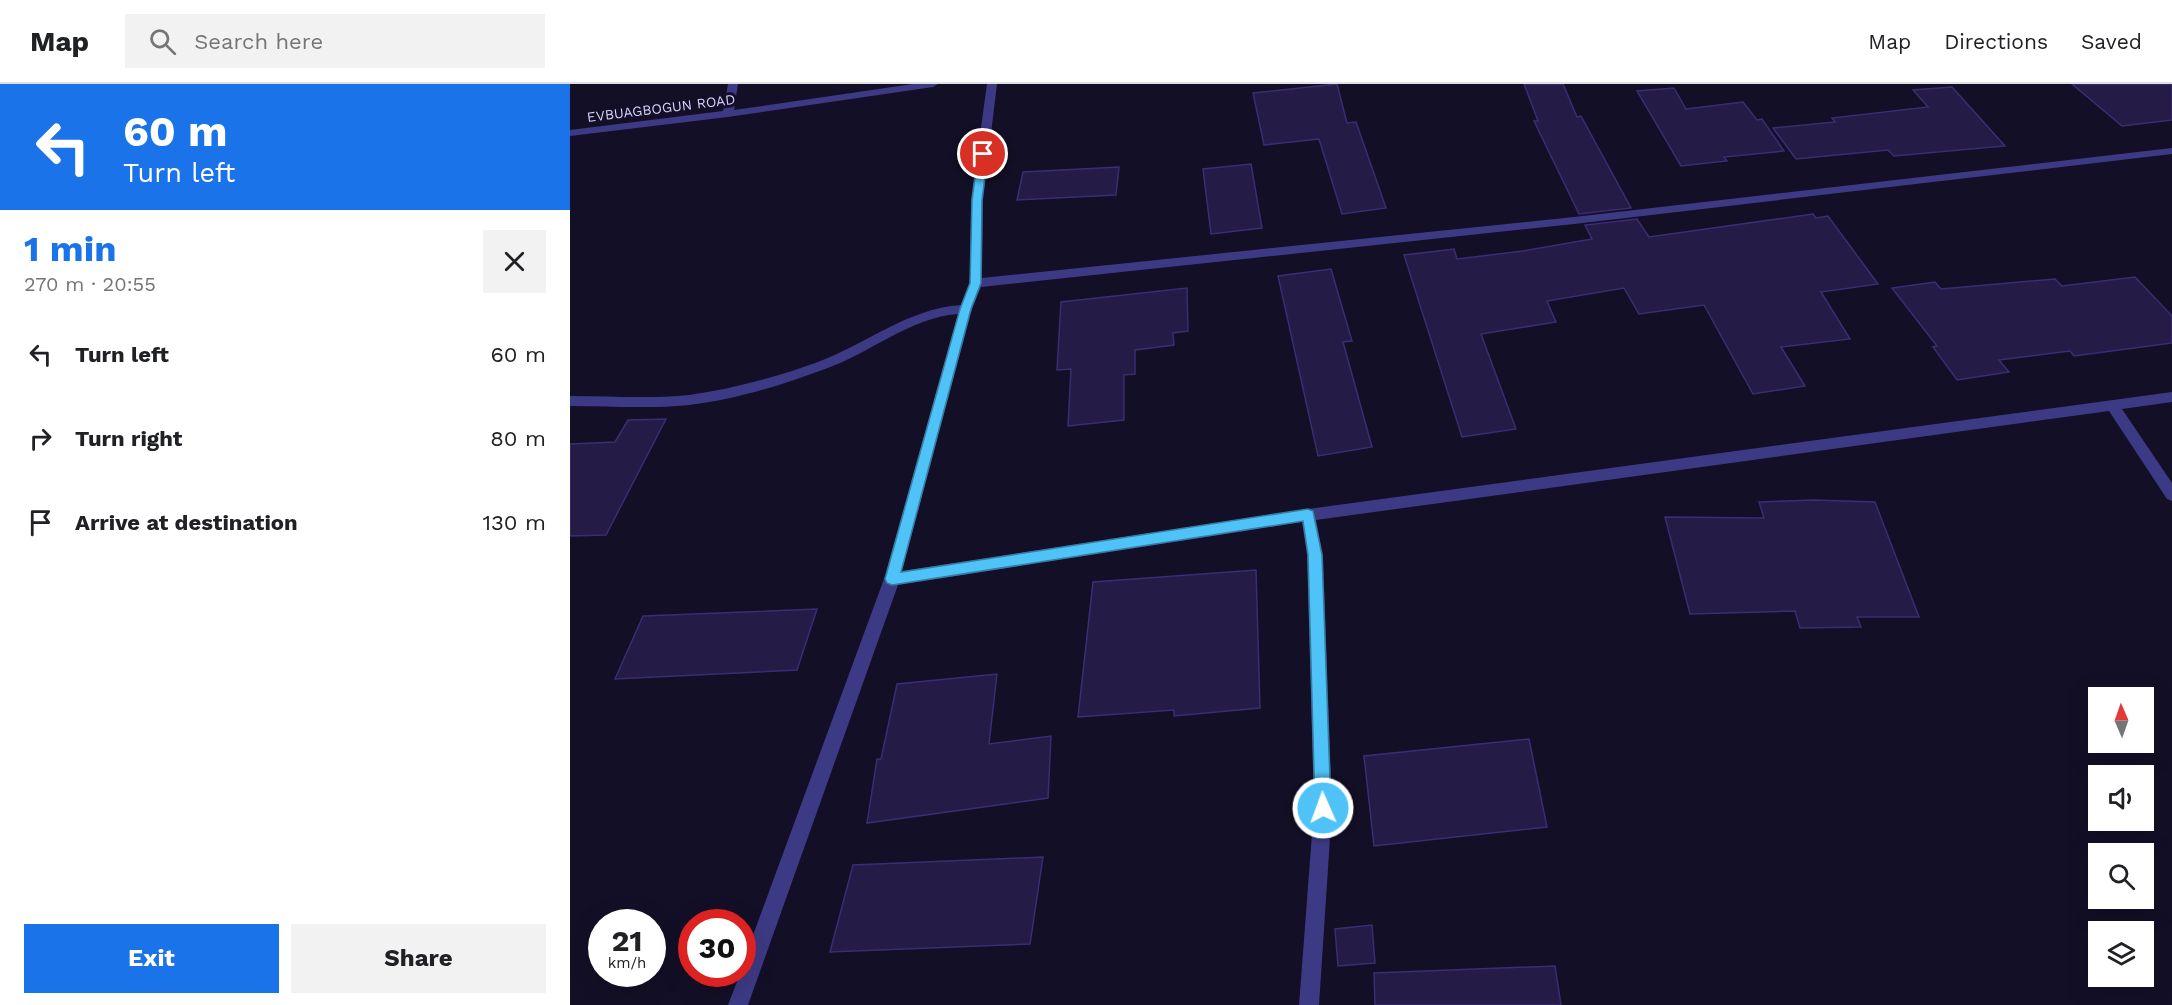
<!DOCTYPE html>
<html lang="en">
<head>
<meta charset="utf-8">
<style>
	body { margin:0; font-family:"Work Sans",sans-serif; background:#f2f2f2; color:#202124; height:100vh; display:flex; flex-direction:column; font-size:22px; white-space:nowrap }
	* { box-sizing:border-box; margin:0 }
	p { font-size:20px; color:#757577 }
	.icon { flex:none; width:33px; height:33px; fill:none; stroke:currentColor; stroke-width:2; stroke-linecap:round; stroke-linejoin:round }
	.map { position:relative; flex:1; overflow:hidden }
	.details { display:flex; flex-direction:column; background:#fff; width:570px }
	.details>* { flex:none }
	.hud { background:#1a73e8; color:#fff; overflow:hidden }
	.needle { width:39px; rotate:358deg }
	.controls { position:absolute; left:1518px; top:603px; display:grid; gap:12px }
	.controls a { display:grid; place-items:center; width:66px; height:66px; border-radius:0px; background:#fff; box-shadow:0 6px 24px #0002; font-size:30px }
	.speed { position:absolute; left:18px; top:825px; display:flex; gap:12px; font-size:30px; font-weight:700; text-align:center }
	.speed>* { display:grid; place-content:center; width:78px; height:78px; border-radius:50%; background:#fff; box-shadow:0 6px 24px #0002; line-height:1 }
	.speed small { font-size:15px; font-weight:400 }
	.speed .limit { border:9px solid #d22; background:#fff; color:#111 }
	.pin { position:absolute; display:grid; place-items:center; width:51px; height:51px; color:#fff; margin:-26px; border:3px solid #fff; border-radius:50%; box-shadow:0 2px 6px #0007 }
	.me { position:absolute; width:66px; margin:-33px; rotate:358deg; stroke-linejoin:round; filter:drop-shadow(0 0 4px #0008) }
	.turn { display:flex; align-items:center; gap:21px; height:126px; padding:0 24px; font-size:27px }
	.turn .icon { width:78px; height:78px; stroke-width:2.5 }
	.turn b { display:block; font-size:42px; line-height:51px }
	.round { display:grid; place-items:center; flex:none; width:63px; height:63px; border-radius:0px; background:#f2f2f2 }
	.overview { display:flex; align-items:center; justify-content:space-between; height:102px; padding:0 24px }
	h1 { font-size:36px; font-weight:700; line-height:45px; color:#1a73e8 }
	.cta { display:flex; gap:12px; margin-top:auto; padding:12px 24px }
	.cta a { flex:1; height:69px; border-radius:0px; background:#1a73e8; color:#fff; font-size:24px; font-weight:700; line-height:69px; text-align:center }
	.cta a+a { background:#f2f2f2; color:#202124 }
	ul { padding:0; list-style:none }
	li { display:flex; align-items:center; gap:18px; height:84px; padding:0 24px }
	li div { flex:1 }
	li b { display:block; font-size:22px }
	li em { font-style:normal }
	header { display:flex; align-items:center; gap:36px; box-sizing:border-box; height:84px; padding:0 30px; background:#fff; border-bottom:2px solid #e0e0e0 }
	header strong { font-size:28px }
	nav { display:flex; gap:33px; margin-inline-start:auto; font-size:21px }
	.search { width:420px; height:54px; background:#f2f2f2; display:flex; align-items:center; gap:15px; box-sizing:border-box; padding:0 21px; border-radius:0px; color:#757577; font-size:22px }
	main { display:flex; flex:1; min-height:0 }
	.map>svg:first-child { display:block }
	.building { fill:#241b47; stroke:#3b2d73; stroke-width:1.5 }
	.lines { fill:none; stroke-linecap:round; stroke-linejoin:round }
	.minor { fill:#3d3a85; fill-rule:evenodd }
	.route { fill:#4fc3f7; stroke:#337fa1; stroke-width:1.5 }
	.labels { text-anchor:middle; dominant-baseline:central; stroke-width:6; stroke-linejoin:round; paint-order:stroke }
	.far-street-label { font-size:14px; fill:#d9d4ff; stroke:#130f26 }
</style>
</head>
<body>
<header>
<strong>Map</strong>
<div class="search"><svg class="icon" aria-label="search" viewBox="0 0 24 24"><circle cx="10" cy="10" r="6"/><path d="M15 15l6 6"/></svg>Search here</div>
<nav><a>Map</a><a>Directions</a><a>Saved</a></nav>
</header>
<main>
<section class="details">
<div class="hud">
<div class="turn"><svg class="icon" aria-label="left" viewBox="0 0 24 24"><path d="M17 20v-9H6M10 6l-5 5 5 5"/></svg><div><b>60 m</b>Turn left</div></div>
</div>
<div class="overview"><div><h1>1 min</h1><p>270 m · 20:55</p></div><a class="round"><svg class="icon" aria-label="close" viewBox="0 0 24 24"><path d="M6 6l12 12M18 6L6 18"/></svg></a></div>
<ul>
<li><svg class="icon" aria-label="left" viewBox="0 0 24 24"><path d="M17 20v-9H6M10 6l-5 5 5 5"/></svg><div><b>Turn left</b></div><em>60 m</em></li>
<li><svg class="icon" aria-label="right" viewBox="0 0 24 24"><path d="M7 20v-9h11M14 6l5 5-5 5"/></svg><div><b>Turn right</b></div><em>80 m</em></li>
<li><svg class="icon" aria-label="arrive" viewBox="0 0 24 24"><path d="M6 21V4h12l-3 4 3 4H6"/></svg><div><b>Arrive at destination</b></div><em>130 m</em></li>
</ul>
<div class="cta"><a>Exit</a><a>Share</a></div>
</section>
<div class="map">
<svg width="1602" height="921" viewBox="0 0 1602 921">
	<rect width="100%" height="100%" fill="#130f26"/>
	<g class="building">
		<polygon points="767,0 777,39 786,38 816,124 772,130 749,55 694,61 683,9"/>
		<polygon points="954,0 993,0 1007,33 1011,32 1061,124 1009,130 964,37 968,37"/>
		<polygon points="1502,0 1602,0 1602,36 1552,42"/>
		<polygon points="1382,3 1435,62 1324,72 1318,66 1226,75 1203,44 1265,38 1262,34 1358,23 1343,6"/>
		<polygon points="1104,4 1116,25 1173,18 1187,36 1192,35 1214,67 1154,73 1157,77 1111,82 1067,7"/>
		<polygon points="681,80 692,144 641,150 633,85"/>
		<polygon points="549,83 546,111 447,116 453,88"/>
		<polygon points="1243,130 1246,134 1258,132 1308,200 1251,208 1280,255 1211,263 1235,302 1183,310 1134,221 1069,230 1054,204 977,217 986,238 911,250 946,345 892,353 834,171 884,165 887,175 953,167 1022,155 1015,141 1067,135 1079,153"/>
		<polygon points="761,185 782,257 773,258 802,363 748,372 708,192"/>
		<polygon points="1565,193 1602,232 1602,259 1504,272 1500,267 1429,276 1439,288 1387,296 1363,263 1367,262 1322,204 1365,198 1371,205 1485,195 1492,202"/>
		<polygon points="617,204 618,247 603,249 604,261 565,266 565,290 554,291 554,336 498,342 501,285 487,286 491,218"/>
		<polygon points="96,335 36,451 0,452 0,360 45,358 58,336"/>
		<polygon points="1244,416 1305,418 1349,533 1287,533 1291,543 1230,544 1225,527 1120,530 1095,433 1194,434 1189,418"/>
		<polygon points="686,486 690,624 604,632 604,626 508,633 523,498"/>
		<polygon points="247,525 227,586 45,595 73,532"/>
		<polygon points="427,590 419,660 481,652 478,714 297,739 307,675 311,675 327,600"/>
		<polygon points="959,655 977,743 804,762 794,672"/>
		<polygon points="473,773 460,860 260,868 283,781"/>
		<polygon points="802,841 805,879 768,882 765,845"/>
		<polygon points="985,882 991,921 805,921 804,889"/>
	</g>
	<g class="lines">
		<g class="minor">
			<polygon points="158,0 168,0 164,26 343,0 368,0 363,3 158,33 0,52 0,46 153,27"/>
			<path d="M417 0H427L413 116 412 194 1004 133 1602 64V70L1004 140 411 203 402 225 332 487 738 425 1602 308V318L1552 325 1602 399V417L1597 415 1539 327 746 436 753 471 762 724 749 921H729L744 724 737 471 732 438 328 501 178 921H158L170 890H172V881L314 495 388 230C339 234 301 269 255 285 212 301 164 316 119 321 80 325 39 322 0 322V312C39 312 81 315 119 311 162 305 207 293 248 278 298 259 337 225 391 221L400 199 401 116Z"/>
		</g>
	</g>
	<polygon class="route" points="413,67 418,70 412,116 411,199 401,225 331,488 738,425 743,427 752,471 761,724 759,730 753,732 747,730 745,724 738,471 733,437 322,501 317,499 315,495 390,225 400,199 402,116 408,70"/>
	<g class="labels">
		<g class="far-street-label">
			<text transform="translate(91 24) rotate(-7)">EVBUAGBOGUN ROAD</text>
		</g>
	</g>
</svg>
<div class="controls">
<a><svg class="needle" viewBox="-14 -14 28 28"><path d="M0-13l5 13h-10z" fill="#e53935"/><path d="M0 13l5-13h-10z" fill="#757577"/></svg></a>
<a><svg class="icon" aria-label="sound" viewBox="0 0 24 24"><path d="M4 9h4l5-4v14l-5-4H4zM17 9q2 3 0 6"/></svg></a>
<a><svg class="icon" aria-label="search" viewBox="0 0 24 24"><circle cx="10" cy="10" r="6"/><path d="M15 15l6 6"/></svg></a>
<a><svg class="icon" aria-label="layers" viewBox="0 0 24 24"><path d="M12 4l9 5-9 5-9-5zM3 14l9 5 9-5"/></svg></a>
</div>
<div class="speed"><div>21<small>km/h</small></div><div class="limit">30</div></div>
<div class="pin" style="left:413px;top:70px;background:#d93025"><svg class="icon" aria-label="arrive" viewBox="0 0 24 24"><path d="M6 21V4h12l-3 4 3 4H6"/></svg></div>
<svg class="me" style="left:753px;top:724px" viewBox="-20 -20 40 40"><circle r="17" fill="#4fc3f7" stroke="#fff" stroke-width="3"/><path d="M0-11L8 9 0 5-8 9z" fill="#fff"/></svg>
</div>
</main>
</body>
</html>
